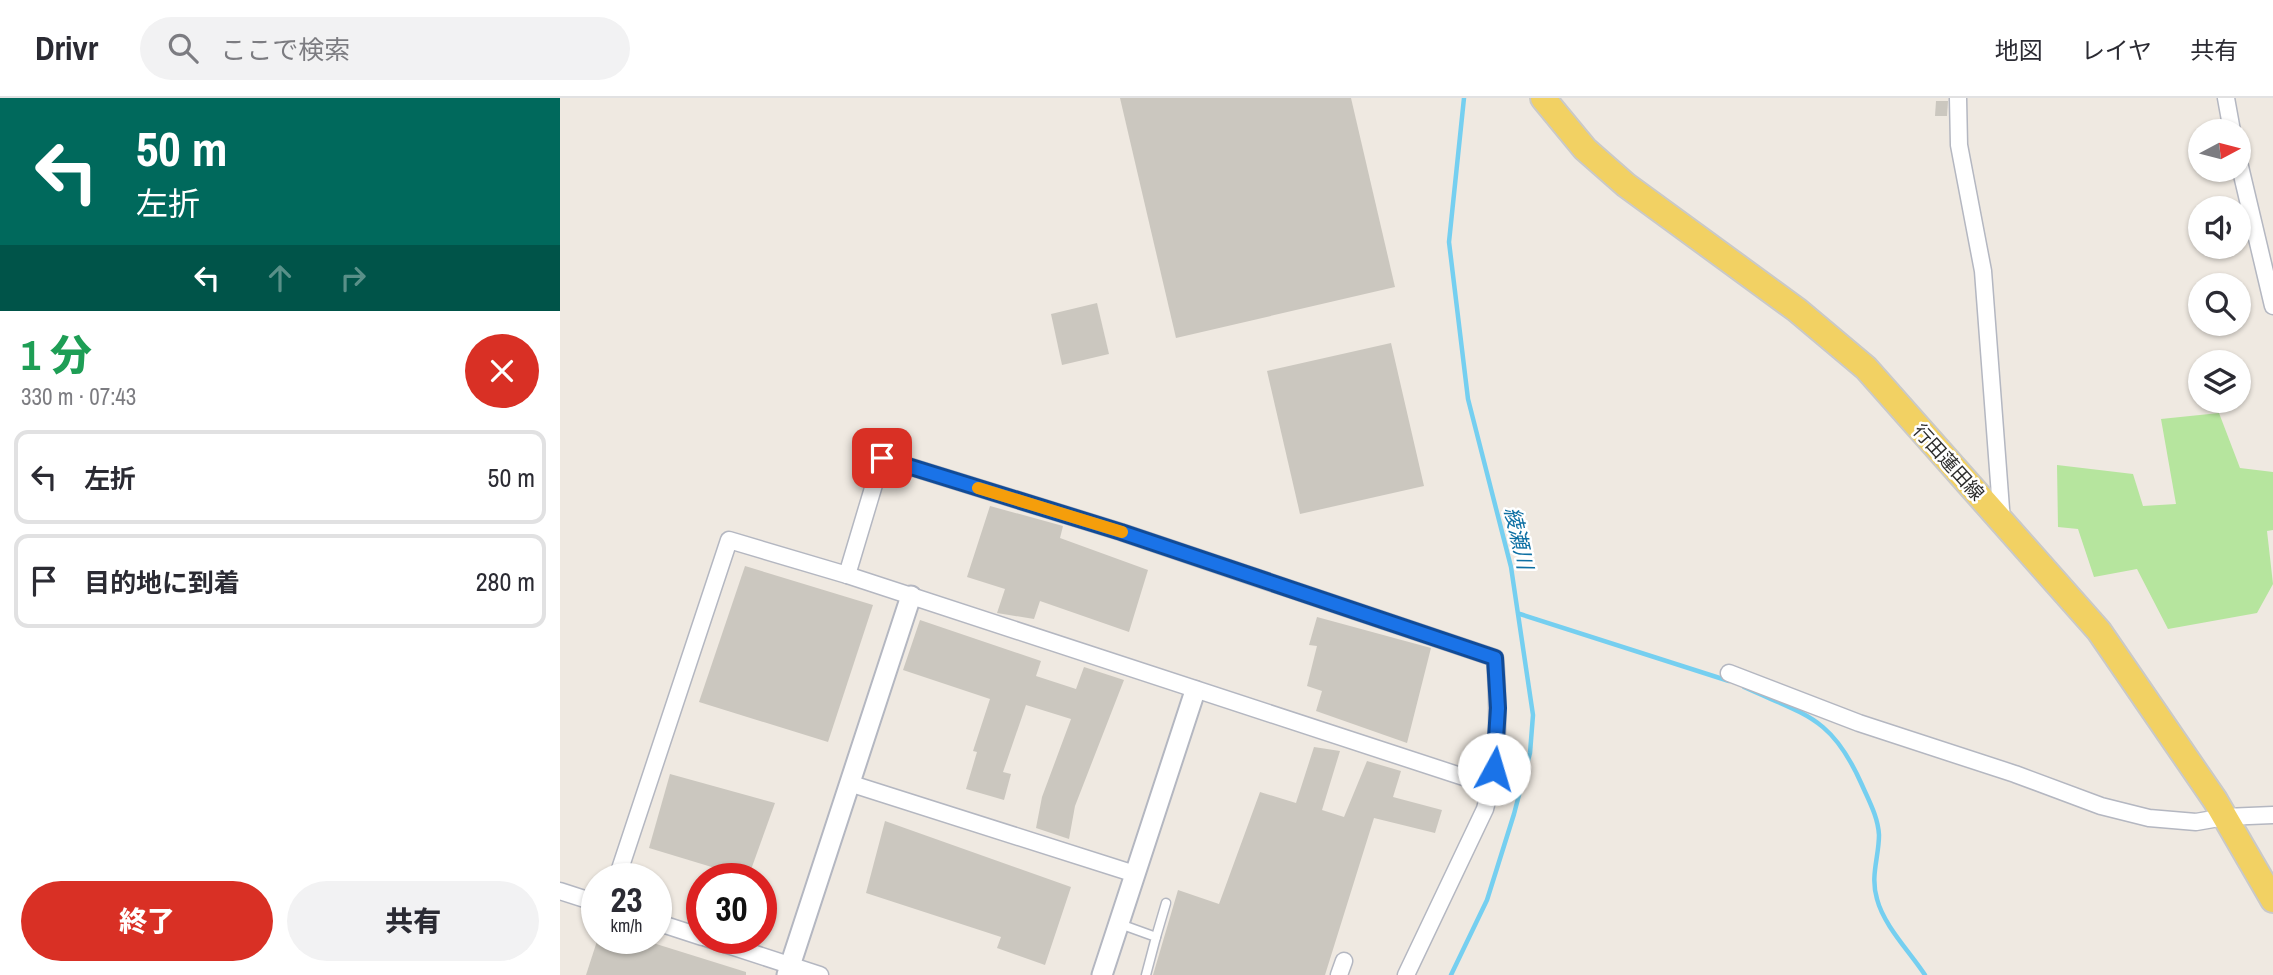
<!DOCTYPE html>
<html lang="ja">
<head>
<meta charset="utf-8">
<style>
	body { margin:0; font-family:"Archivo Narrow","Noto Sans JP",sans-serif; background:#f2f2f3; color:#2b2b33; height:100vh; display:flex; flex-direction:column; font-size:26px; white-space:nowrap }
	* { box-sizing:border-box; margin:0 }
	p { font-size:23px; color:#7c7c81 }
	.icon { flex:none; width:38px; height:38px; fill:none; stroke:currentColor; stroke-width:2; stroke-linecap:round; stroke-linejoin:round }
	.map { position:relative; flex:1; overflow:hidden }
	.drawer { display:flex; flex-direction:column; background:#fff; width:560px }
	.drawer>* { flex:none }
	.guide { background:#00695c; color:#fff; overflow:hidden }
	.needle { width:46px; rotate:83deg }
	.buttons { position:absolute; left:1628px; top:21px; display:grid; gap:14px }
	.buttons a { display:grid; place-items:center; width:63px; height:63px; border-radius:50%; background:#fff; box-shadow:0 2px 5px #0004; font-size:35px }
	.speed { position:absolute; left:21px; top:765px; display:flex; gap:14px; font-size:35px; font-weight:700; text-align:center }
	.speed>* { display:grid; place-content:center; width:91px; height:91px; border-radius:50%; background:#fff; box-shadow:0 2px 5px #0004; line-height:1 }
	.speed small { font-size:18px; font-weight:400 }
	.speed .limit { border:10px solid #d22; background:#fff; color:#111 }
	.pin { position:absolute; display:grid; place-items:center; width:60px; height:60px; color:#fff; margin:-30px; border-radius:14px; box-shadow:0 4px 10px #0006 }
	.me { position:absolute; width:77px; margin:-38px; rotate:6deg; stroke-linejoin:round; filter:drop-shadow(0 0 5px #0008) }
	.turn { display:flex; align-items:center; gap:24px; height:147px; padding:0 21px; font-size:32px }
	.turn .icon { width:91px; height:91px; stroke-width:2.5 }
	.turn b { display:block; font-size:49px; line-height:60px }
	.lanes { display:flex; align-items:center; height:66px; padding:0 21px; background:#0003; justify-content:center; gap:35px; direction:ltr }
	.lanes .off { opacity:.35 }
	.round { display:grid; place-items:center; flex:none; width:74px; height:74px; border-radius:37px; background:#f2f2f3 }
	.headline { display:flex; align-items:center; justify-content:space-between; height:119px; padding:0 21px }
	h1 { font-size:42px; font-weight:800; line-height:52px; color:#1e9e55 }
	.button { display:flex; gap:14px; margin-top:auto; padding:14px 21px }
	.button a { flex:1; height:80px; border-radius:42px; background:#d93025; color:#fff; font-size:28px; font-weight:800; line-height:80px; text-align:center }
	.button a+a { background:#f2f2f3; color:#2b2b33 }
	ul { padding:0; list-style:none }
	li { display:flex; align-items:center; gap:21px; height:94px; margin:0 14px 10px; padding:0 7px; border:4px solid #e1e1e2; border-radius:14px }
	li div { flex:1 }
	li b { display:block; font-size:26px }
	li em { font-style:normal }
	header { display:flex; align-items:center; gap:42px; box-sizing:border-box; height:98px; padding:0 35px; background:#fff; border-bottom:2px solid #e1e1e2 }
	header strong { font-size:33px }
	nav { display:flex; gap:38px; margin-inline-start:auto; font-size:24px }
	.search { width:490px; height:63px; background:#f2f2f3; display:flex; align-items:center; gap:18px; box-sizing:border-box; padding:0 24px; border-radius:38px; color:#7c7c81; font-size:26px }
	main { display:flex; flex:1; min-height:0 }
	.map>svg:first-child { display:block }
	.green { fill:#b6e59e }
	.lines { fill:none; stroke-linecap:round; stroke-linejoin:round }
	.stream { stroke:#75cff0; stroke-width:4.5 }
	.building { fill:#cbc7bf }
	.service-casing { stroke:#b4b7c1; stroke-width:11 }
	.minor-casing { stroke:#b4b7c1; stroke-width:19 }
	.tertiary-casing { stroke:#b4b7c1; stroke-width:23 }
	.primary-casing { stroke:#c9c9c9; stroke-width:28 }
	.service { stroke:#fff; stroke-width:8 }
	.minor { stroke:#fff; stroke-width:16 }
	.tertiary { stroke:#fff; stroke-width:19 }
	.primary { stroke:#f2d163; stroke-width:24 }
	.route-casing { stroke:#114b97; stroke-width:18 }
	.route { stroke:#1a73e8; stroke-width:12 }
	.slow { stroke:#f59e0b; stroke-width:12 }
	.labels { text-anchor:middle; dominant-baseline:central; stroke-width:5; stroke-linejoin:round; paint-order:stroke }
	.street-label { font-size:19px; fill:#2e2e2e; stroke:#fff }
	.water-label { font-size:21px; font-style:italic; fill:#0d6fa3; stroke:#fff }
</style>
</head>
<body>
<header>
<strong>Drivr</strong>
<div class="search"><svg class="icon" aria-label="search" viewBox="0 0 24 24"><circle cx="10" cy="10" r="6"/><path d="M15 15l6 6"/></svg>ここで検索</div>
<nav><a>地図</a><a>レイヤ</a><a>共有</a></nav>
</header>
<main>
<section class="drawer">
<div class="guide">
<div class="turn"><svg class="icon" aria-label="left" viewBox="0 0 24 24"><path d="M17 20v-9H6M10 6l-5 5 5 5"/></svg><div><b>50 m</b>左折</div></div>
<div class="lanes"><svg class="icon" aria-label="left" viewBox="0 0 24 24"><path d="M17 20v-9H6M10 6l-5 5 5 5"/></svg><svg class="icon off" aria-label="ahead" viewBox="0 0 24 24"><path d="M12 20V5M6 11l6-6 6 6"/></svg><svg class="icon off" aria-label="right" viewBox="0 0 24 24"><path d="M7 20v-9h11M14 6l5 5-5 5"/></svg></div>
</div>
<div class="headline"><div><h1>1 分</h1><p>330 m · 07:43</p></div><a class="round" style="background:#d93025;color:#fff"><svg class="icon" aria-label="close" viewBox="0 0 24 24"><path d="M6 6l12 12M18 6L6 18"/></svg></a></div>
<ul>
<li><svg class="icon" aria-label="left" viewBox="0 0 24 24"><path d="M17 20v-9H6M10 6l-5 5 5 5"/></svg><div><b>左折</b></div><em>50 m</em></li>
<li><svg class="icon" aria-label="arrive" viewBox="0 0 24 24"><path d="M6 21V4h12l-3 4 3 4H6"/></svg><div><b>目的地に到着</b></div><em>280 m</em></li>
</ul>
<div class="button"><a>終了</a><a>共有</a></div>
</section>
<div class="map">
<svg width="1713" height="877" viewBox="0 0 1713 877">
	<rect width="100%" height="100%" fill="#efe9e1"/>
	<polygon class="green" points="1659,315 1680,370 1713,374 1713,432 1707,433 1713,486 1697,515 1608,531 1577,471 1534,479 1518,431 1498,429 1497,367 1573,376 1583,408 1616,406 1601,321"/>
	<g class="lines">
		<g class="stream">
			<polyline points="960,516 1169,583"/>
			<path d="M1184 589C1247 618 1272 619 1302 687 1309 703 1318 719 1319 737 1319 759 1310 778 1317 801 1324 828 1350 854 1365 877"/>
			<polyline points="891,877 927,802 954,716 970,655 973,617 951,469 908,301 889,144 904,0"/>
		</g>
	</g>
	<g class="building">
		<polygon points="560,0 791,0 835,189 616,240"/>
		<polygon points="1376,3 1388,3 1387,18 1375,18"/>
		<polygon points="537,205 549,256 502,267 491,216"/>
		<polygon points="831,245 864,388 740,416 707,273"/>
		<polygon points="430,408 503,428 500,440 588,472 569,534 480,503 474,521 437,515 445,491 407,479"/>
		<polygon points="185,468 313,507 268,644 139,604"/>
		<polygon points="757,519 871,550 847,645 756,613 762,593 747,588 757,548 749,547"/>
		<polygon points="360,522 481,563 476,578 516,591 524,569 564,582 515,708 509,741 476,730 482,699 511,621 466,607 443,674 451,676 444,702 406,691 417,654 413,653 430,601 343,572"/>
		<polygon points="754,649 780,653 762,712 784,719 807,663 841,673 833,699 882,712 875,735 814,720 765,877 593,877 618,792 659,806 700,694 736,705"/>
		<polygon points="110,676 215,705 188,780 89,750"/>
		<polygon points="325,723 511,789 485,867 437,850 441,839 306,795"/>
		<polygon points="38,840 77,840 186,874 186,877 26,877"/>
	</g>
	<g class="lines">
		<defs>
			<g id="service">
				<polyline points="560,826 596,839 586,877"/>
				<polyline points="596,839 606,805"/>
			</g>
			<g id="minor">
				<polyline points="1398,0 1399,47 1423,173 1442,424"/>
				<polyline points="1666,0 1672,33"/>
				<polyline points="1678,60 1713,208"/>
				<path d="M287 477 322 360 561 434 935 560C939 612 939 661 925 711L846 877"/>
				<polyline points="1169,575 1299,625 1455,676 1541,708 1589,720 1636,724 1665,719 1713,717"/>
				<polyline points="292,686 575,776"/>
				<polyline points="57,780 169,442 287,477 931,688"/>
				<polyline points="0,793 37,805"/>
				<polyline points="96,824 142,839"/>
				<polyline points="146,840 260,877"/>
				<polyline points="779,877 784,863"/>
			</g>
			<g id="tertiary">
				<polyline points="227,877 351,498"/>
				<polyline points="542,877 635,593"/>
			</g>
			<polyline id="primary" points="983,0 1025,51 1066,87 1237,212 1306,270 1539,533 1655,702 1713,802"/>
		</defs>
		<use href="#service" class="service-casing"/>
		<use href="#minor" class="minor-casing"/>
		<use href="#tertiary" class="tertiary-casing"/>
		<use href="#primary" class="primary-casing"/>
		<use href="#service" class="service"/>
		<use href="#minor" class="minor"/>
		<use href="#tertiary" class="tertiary"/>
		<use href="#primary" class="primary"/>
	</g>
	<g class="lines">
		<defs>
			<polyline id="route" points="322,360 561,434 935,560 938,610 934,671"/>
		</defs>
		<use href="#route" class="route-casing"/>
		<use href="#route" class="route"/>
		<polyline class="slow" points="418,390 562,434"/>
	</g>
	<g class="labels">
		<g class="street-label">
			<text transform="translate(1389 364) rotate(48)">行田蓮田線</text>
		</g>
		<g class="water-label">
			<text transform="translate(959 440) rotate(77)">綾瀬川</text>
		</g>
	</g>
</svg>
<div class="buttons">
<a><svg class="needle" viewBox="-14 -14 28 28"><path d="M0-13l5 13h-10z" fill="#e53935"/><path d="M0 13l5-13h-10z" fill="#7c7c81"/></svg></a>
<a><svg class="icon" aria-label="sound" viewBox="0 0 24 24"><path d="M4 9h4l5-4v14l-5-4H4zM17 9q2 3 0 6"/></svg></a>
<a><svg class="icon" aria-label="search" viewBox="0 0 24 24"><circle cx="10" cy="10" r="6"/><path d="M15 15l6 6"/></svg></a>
<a><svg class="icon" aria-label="layers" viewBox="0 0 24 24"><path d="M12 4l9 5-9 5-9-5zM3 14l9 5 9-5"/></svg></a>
</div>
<div class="speed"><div>23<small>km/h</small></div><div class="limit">30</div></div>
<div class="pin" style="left:322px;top:360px;background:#d93025"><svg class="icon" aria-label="arrive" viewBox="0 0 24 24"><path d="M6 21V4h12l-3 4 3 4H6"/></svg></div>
<svg class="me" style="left:934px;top:671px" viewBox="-20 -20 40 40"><circle r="19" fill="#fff"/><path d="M0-13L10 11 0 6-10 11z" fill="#1a73e8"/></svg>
</div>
</main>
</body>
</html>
